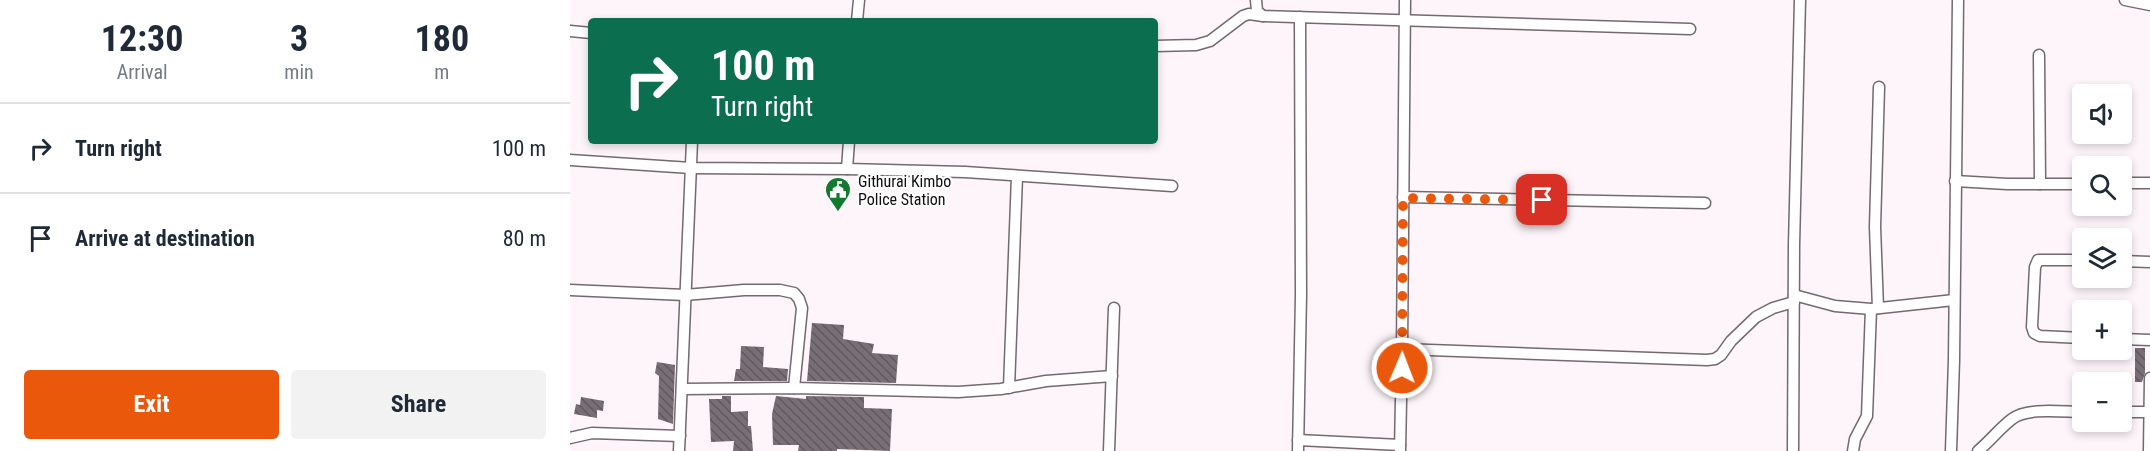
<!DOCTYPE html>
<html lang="en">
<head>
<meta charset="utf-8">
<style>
	body { margin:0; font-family:"Roboto Condensed",sans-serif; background:#f2f2f3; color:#1f2937; height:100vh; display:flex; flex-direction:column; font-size:22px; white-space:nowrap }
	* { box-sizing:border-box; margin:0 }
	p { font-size:20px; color:#747a83 }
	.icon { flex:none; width:33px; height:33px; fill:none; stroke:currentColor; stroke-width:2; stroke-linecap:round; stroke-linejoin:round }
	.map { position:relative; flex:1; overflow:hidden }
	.side { display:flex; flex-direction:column; background:#fff; width:570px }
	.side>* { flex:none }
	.top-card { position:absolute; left:18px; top:18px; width:570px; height:126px; border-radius:6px; box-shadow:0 3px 9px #0003; background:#0b6e4f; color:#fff; overflow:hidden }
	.tools { position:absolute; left:1502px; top:84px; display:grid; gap:12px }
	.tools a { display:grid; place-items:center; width:60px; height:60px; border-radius:6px; background:#fff; box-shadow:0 3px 9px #0003; font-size:30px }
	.pin { position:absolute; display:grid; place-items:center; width:51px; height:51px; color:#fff; margin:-26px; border-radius:12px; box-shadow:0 3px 9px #0006 }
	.me { position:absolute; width:66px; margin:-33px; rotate:1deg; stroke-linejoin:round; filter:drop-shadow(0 0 4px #0008) }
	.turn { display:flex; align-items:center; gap:21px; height:126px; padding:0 24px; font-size:27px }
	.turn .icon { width:78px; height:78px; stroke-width:2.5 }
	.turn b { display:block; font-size:42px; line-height:51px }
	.eta { display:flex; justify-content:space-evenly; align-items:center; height:102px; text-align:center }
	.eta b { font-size:36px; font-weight:700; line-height:42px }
	.primary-button { display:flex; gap:12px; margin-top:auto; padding:12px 24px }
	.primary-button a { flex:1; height:69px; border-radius:6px; background:#ea580c; color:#fff; font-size:24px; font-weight:700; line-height:69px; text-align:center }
	.primary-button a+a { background:#f2f2f3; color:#1f2937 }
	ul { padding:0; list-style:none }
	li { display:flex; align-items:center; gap:18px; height:90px; padding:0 24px; border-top:2px solid #e0e1e3 }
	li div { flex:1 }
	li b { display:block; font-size:22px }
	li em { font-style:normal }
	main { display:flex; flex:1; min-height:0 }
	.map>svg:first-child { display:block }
	.building { fill:url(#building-back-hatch) }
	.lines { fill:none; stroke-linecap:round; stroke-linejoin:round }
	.street-casing { stroke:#73696f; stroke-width:13 }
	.street { stroke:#fff; stroke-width:10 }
	.route { stroke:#ea580c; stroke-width:10; stroke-dasharray:0 18 }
	.labels { text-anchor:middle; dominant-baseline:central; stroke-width:4.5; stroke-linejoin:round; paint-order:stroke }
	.poi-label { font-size:16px; fill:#100d0f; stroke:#fff; text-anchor:start }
</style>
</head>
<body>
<main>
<section class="side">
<div class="eta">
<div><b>12:30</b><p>Arrival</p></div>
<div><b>3</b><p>min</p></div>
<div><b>180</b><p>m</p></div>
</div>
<ul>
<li><svg class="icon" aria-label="right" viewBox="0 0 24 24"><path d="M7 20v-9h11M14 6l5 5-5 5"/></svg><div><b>Turn right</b></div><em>100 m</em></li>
<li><svg class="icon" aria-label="arrive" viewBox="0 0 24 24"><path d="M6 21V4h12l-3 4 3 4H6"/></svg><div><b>Arrive at destination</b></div><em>80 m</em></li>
</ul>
<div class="primary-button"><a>Exit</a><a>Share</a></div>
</section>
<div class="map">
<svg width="1580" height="451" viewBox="0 0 1580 451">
	<defs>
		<pattern id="building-back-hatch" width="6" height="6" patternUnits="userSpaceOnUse" patternTransform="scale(1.5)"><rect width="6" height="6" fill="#786e75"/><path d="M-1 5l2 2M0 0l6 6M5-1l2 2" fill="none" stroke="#61595e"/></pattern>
	</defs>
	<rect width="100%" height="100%" fill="#fef5fa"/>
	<g class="building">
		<polygon points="242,323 274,325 273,339 304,344 302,353 328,355 326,383 237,381"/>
		<polygon points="171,346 194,347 193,367 218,369 217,381 164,381 166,369 170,369"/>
		<polygon points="1565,348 1575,348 1575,373 1572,382 1565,382"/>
		<polygon points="87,362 105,365 103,424 88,419 89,376 85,373"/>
		<polygon points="152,396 161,396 161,412 178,411 178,426 181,426 183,451 163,451 164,441 141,442 139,399 152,399"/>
		<polygon points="206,396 236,399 236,396 294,397 294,408 322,409 320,451 267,449 267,451 228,451 229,445 203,445 202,414"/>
		<polygon points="11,397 34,401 33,411 27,410 27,418 4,414 6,404 10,405"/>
	</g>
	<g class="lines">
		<defs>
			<g id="street">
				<polyline points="686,0 687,11 693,16 1120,29"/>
				<polyline points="1555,0 1580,5"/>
				<polyline points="287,21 289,0"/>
				<polyline points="0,31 21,33"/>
				<polyline points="585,46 626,45 640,41 673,16 679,14 693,16"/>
				<polyline points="1469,55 1470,184"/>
				<polyline points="0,160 121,168 277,169 395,172 602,186"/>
				<polyline points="277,169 279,141"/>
				<polyline points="1385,181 1437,184 1512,184"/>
				<polyline points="1551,183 1580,183"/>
				<polyline points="833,197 1135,203"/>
				<polyline points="1512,260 1468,260 1465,267 1462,327 1464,333 1470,336 1512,338"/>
				<polyline points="1551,261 1580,262"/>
				<polyline points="0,290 115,295 174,290 210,290 224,293 229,299 232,308 224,388"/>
				<polyline points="1224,295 1265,306 1301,309 1384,300"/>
				<polyline points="1308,308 1305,227 1309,87"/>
				<polyline points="1551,339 1580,340"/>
				<polyline points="832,349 1137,360 1145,359 1151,355 1161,341 1186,317 1203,308 1224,302"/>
				<polyline points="439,388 447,176"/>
				<polyline points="112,389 224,388 388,392 431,389 476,381 542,376"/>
				<polyline points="1551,412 1580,412"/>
				<polyline points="0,438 22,433 110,436"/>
				<polyline points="728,440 830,445"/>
				<polyline points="109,451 122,141"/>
				<polyline points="539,451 544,308"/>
				<polyline points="728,451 731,295 730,17"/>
				<polyline points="830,451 832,349 835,0"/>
				<polyline points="1223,451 1224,245 1230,0"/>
				<polyline points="1283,451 1285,439 1297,416 1301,309"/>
				<polyline points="1381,451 1384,360 1388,0"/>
				<path d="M1408 451C1420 441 1430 428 1442 419 1457 407 1493 412 1512 412"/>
				<polyline points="1579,451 1580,378"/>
			</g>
		</defs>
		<use href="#street" class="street-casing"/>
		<use href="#street" class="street"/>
	</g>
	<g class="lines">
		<polyline class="route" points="832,368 833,198 972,200"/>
	</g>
	<defs>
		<symbol id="civic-pin" viewBox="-11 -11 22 30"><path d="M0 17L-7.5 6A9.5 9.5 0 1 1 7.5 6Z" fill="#117a2e" stroke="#fff"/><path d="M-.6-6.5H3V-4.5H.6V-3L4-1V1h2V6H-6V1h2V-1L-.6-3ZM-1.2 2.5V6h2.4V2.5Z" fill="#fff"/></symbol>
	</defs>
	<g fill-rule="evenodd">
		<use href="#civic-pin" x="253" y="175" width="30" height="40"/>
	</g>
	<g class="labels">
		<g class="poi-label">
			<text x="288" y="181">Githurai Kimbo<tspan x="288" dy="18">Police Station</tspan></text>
		</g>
	</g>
</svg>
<div class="tools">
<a><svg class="icon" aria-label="sound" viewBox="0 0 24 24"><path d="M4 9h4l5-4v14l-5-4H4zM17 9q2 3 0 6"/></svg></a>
<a><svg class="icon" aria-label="search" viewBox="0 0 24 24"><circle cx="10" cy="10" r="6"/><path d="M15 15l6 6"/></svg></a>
<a><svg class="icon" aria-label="layers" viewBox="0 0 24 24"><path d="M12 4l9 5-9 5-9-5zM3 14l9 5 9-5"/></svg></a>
<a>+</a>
<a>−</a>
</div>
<div class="pin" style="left:972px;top:200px;background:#d93025"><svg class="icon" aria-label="arrive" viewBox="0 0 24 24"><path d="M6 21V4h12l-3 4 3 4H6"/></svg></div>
<svg class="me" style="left:832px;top:368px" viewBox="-20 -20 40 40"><circle r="17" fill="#ea580c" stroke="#fff" stroke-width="3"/><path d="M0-11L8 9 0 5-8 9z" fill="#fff"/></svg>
<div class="top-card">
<div class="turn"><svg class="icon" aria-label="right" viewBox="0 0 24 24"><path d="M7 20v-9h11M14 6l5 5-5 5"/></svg><div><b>100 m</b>Turn right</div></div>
</div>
</div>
</main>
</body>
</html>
